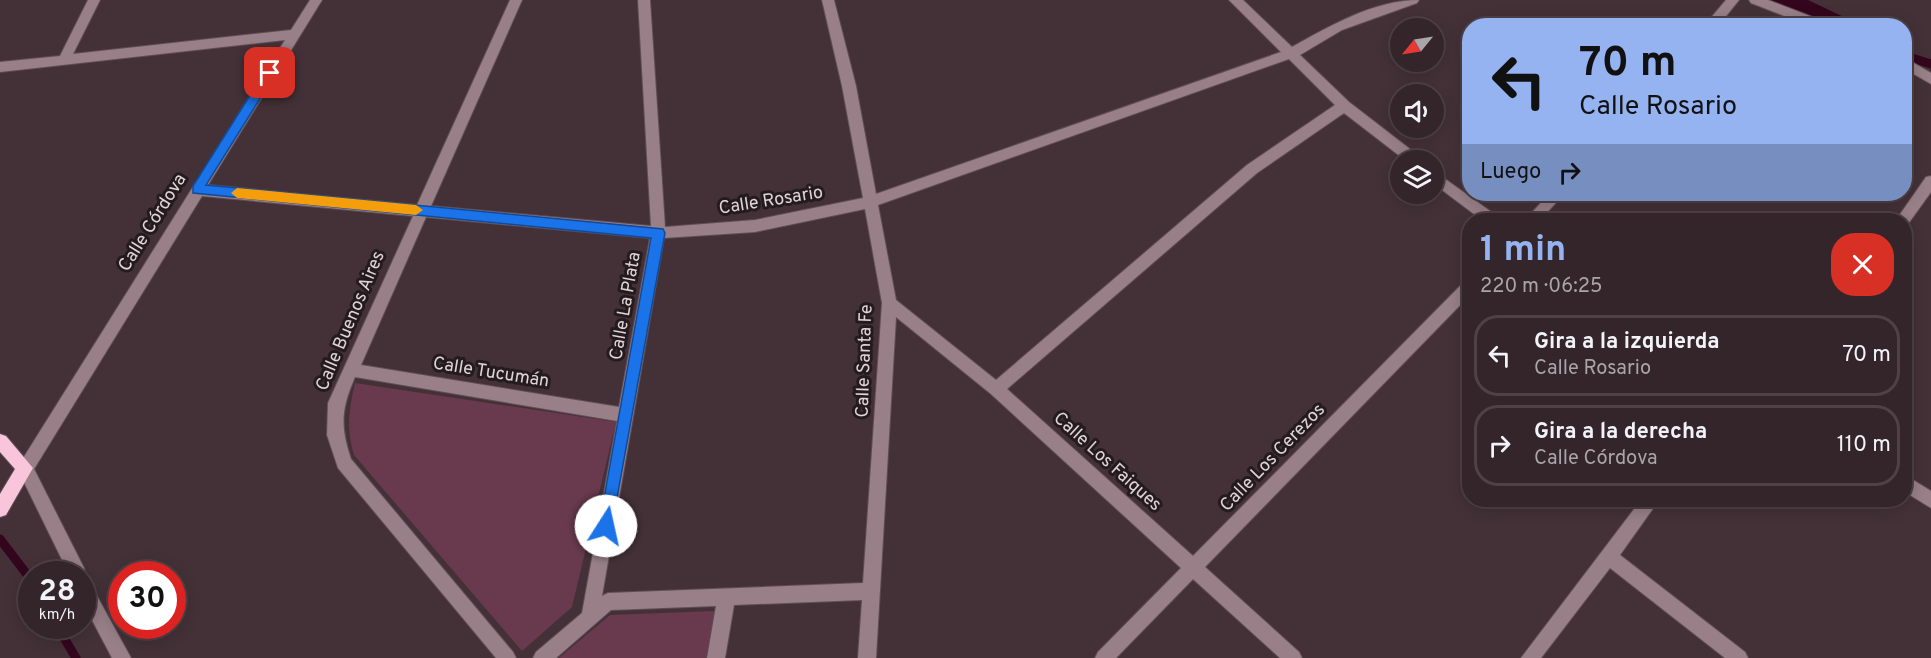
<!DOCTYPE html>
<html lang="es">
<head>
<meta charset="utf-8">
<style>
	body { margin:0; font-family:Overpass,sans-serif; background:#3b2d32; color:#f1f3f6; height:100vh; display:flex; flex-direction:column; font-size:22px; white-space:nowrap }
	* { box-sizing:border-box; margin:0 }
	p { font-size:20px; color:#a9a5a8 }
	.icon { flex:none; width:33px; height:33px; fill:none; stroke:currentColor; stroke-width:2; stroke-linecap:round; stroke-linejoin:round }
	.map { position:relative; flex:1; overflow:hidden }
	.side { position:absolute; left:1462px; top:213px; width:450px; height:294px; display:flex; flex-direction:column; background:#33252a; border-radius:24px; box-shadow:0 3px 15px #0003,0 0 0 2px #4e4247 }
	.side>* { flex:none }
	.banner { position:absolute; left:1462px; top:18px; width:450px; height:183px; border-radius:24px; box-shadow:0 3px 15px #0003,0 0 0 2px #4e4247; background:#95b2f1; color:#111; overflow:hidden }
	.needle { width:39px; rotate:240deg }
	.tools { position:absolute; left:1390px; top:18px; display:grid; gap:12px }
	.tools a { display:grid; place-items:center; width:54px; height:54px; border-radius:50%; background:#33252a; box-shadow:0 3px 15px #0003,0 0 0 2px #4e4247; font-size:30px }
	.speed { position:absolute; left:18px; top:561px; display:flex; gap:12px; font-size:30px; font-weight:700; text-align:center }
	.speed>* { display:grid; place-content:center; width:78px; height:78px; border-radius:50%; background:#33252a; box-shadow:0 3px 15px #0003,0 0 0 2px #4e4247; line-height:1 }
	.speed small { font-size:15px; font-weight:400 }
	.speed .limit { border:9px solid #d22; background:#fff; color:#111 }
	.pin { position:absolute; display:grid; place-items:center; width:51px; height:51px; color:#fff; margin:-26px; border-radius:12px; box-shadow:0 3px 9px #0006 }
	.me { position:absolute; width:66px; margin:-33px; rotate:10deg; stroke-linejoin:round; filter:drop-shadow(0 0 4px #0008) }
	.turn { display:flex; align-items:center; gap:21px; height:126px; padding:0 18px; font-size:27px }
	.turn .icon { width:78px; height:78px; stroke-width:2.5 }
	.turn b { display:block; font-size:42px; line-height:51px }
	.then { display:flex; align-items:center; height:57px; padding:0 18px; background:#0003; gap:12px; font-size:22px }
	.round { display:grid; place-items:center; flex:none; width:63px; height:63px; border-radius:24px; background:#3b2d32 }
	.headline { display:flex; align-items:center; justify-content:space-between; height:102px; padding:0 18px }
	h1 { font-size:36px; font-weight:700; line-height:45px; color:#95b2f1 }
	ul { padding:0; list-style:none }
	li { display:flex; align-items:center; gap:18px; height:81px; margin:0 12px 9px; padding:0 6px; border:3px solid #4e4247; border-radius:24px }
	li div { flex:1 }
	li b { display:block; font-size:22px }
	li em { font-style:normal }
	.map>svg:first-child { display:block }
	.green { fill:#693a4e }
	.lines { fill:none; stroke-linecap:round; stroke-linejoin:round }
	.stream { stroke:#33061d; stroke-width:9 }
	.canal { fill:#33061d; fill-rule:evenodd }
	.minor-casing { stroke:#604e55; stroke-width:2 }
	.major-casing { stroke:#604e55; stroke-width:2 }
	.minor { fill:#987f88; fill-rule:evenodd }
	.major { fill:#f9c5da; fill-rule:evenodd }
	.route { fill:#1a73e8; stroke:#114b97; stroke-width:1.5 }
	.slow { fill:#f59e0b }
	.labels { text-anchor:middle; dominant-baseline:central; stroke-width:6; stroke-linejoin:round; paint-order:stroke }
	.street-label { font-size:18px; fill:#e1d4d9; stroke:#241b1f }
</style>
</head>
<body>
<div class="map">
<svg width="1931" height="658" viewBox="0 0 1931 658">
	<rect width="100%" height="100%" fill="#443138"/>
	<g class="green">
		<path d="M355 383 616 422 572 607 522 651 354 455C346 429 349 409 355 383Z"/>
		<polygon points="715,611 706,658 559,658 610,615"/>
	</g>
	<g class="lines">
		<g class="stream">
			<polyline points="1905,56 1931,64"/>
			<polyline points="0,539 32,581"/>
			<polyline points="57,626 76,658"/>
		</g>
		<path class="canal" d="M1770 0H1808L1848 19 1851 26C1826 26 1785 25 1770 0Z"/>
		<defs>
			<g id="minor">
				<path d="M88 0H100L73 54 291 30 310 0H322L208 185 417 205 510 0H522L431 206 651 226 638 0H650L665 227 755 220 863 198 842 86 822 0H834L856 86 876 194 1281 52 1229 0H1243L1292 47C1330 26 1374 0 1419 0L1417 3 1342 30 1300 55 1349 102 1419 156 1421 160H1405L1344 113 1257 173 1007 389 1193 556 1465 281 1470 279V295L1205 567 1299 652 1302 658H1280L1193 579 1116 658H1095L1098 652 1181 568 991 394 896 317 876 658H858L862 600 734 605 725 658H707L716 606 611 610 556 658H533L536 652 582 613 617 421 355 377C341 409 340 426 351 459L513 652 516 658H496L338 468 327 435 328 403 413 216 202 196 34 469 84 568 86 576 131 658H112L82 601V574H69L17 468 285 40 0 72V62L60 56ZM1289 59 1335 105 1247 165 996 380 896 300 878 205ZM865 209 882 303 863 583 608 593 602 596 664 238 755 232ZM426 217 650 238 619 407 361 365Z"/>
				<polygon points="1726,0 1739,0 1718,26 1704,26"/>
				<polygon points="1749,0 1768,0 1828,23 1830,26 1810,26 1751,3"/>
				<polygon points="1905,58 1931,73 1931,84 1905,69"/>
				<polygon points="1434,171 1497,216 1499,220 1482,220 1434,184"/>
				<polygon points="1931,176 1931,192 1908,224 1905,225 1905,220 1896,220 1926,177"/>
				<polygon points="1549,194 1564,194 1540,220 1525,220"/>
				<polygon points="1905,475 1931,491 1931,508 1905,492"/>
				<polygon points="1641,500 1659,500 1620,555 1745,652 1748,658 1725,658 1610,568 1541,658 1521,658"/>
			</g>
			<polygon id="major" points="0,434 6,436 33,468 6,515 0,517 0,494 15,469 0,452"/>
		</defs>
		<use href="#minor" class="minor-casing"/>
		<use href="#major" class="major-casing"/>
		<use href="#minor" class="minor"/>
		<use href="#major" class="major"/>
	</g>
	<polygon class="route" points="270,69 276,73 206,185 663,229 665,233 611,531 606,533 601,531 599,526 651,238 193,193 193,186 266,70"/>
	<polygon class="slow" points="237,188 416,205 423,210 416,215 237,198 231,193"/>
	<g class="labels">
		<g class="street-label">
			<text transform="translate(771 201) rotate(-9)">Calle Rosario</text>
			<text transform="translate(153 223) rotate(-58)">Calle Córdova</text>
			<text transform="translate(626 306) rotate(-80)">Calle La Plata</text>
			<text transform="translate(351 321) rotate(-67)">Calle Buenos Aires</text>
			<text transform="translate(865 361) rotate(-88)">Calle Santa Fe</text>
			<text transform="translate(491 373) rotate(9)">Calle Tucumán</text>
			<text transform="translate(1273 458) rotate(-46)">Calle Los Cerezos</text>
			<text transform="translate(1107 462) rotate(42)">Calle Los Faiques</text>
		</g>
	</g>
</svg>
<div class="tools">
<a><svg class="needle" viewBox="-14 -14 28 28"><path d="M0-13l5 13h-10z" fill="#e53935"/><path d="M0 13l5-13h-10z" fill="#a9a5a8"/></svg></a>
<a><svg class="icon" aria-label="sound" viewBox="0 0 24 24"><path d="M4 9h4l5-4v14l-5-4H4zM17 9q2 3 0 6"/></svg></a>
<a><svg class="icon" aria-label="layers" viewBox="0 0 24 24"><path d="M12 4l9 5-9 5-9-5zM3 14l9 5 9-5"/></svg></a>
</div>
<div class="speed"><div>28<small>km/h</small></div><div class="limit">30</div></div>
<div class="pin" style="left:270px;top:73px;background:#d93025"><svg class="icon" aria-label="arrive" viewBox="0 0 24 24"><path d="M6 21V4h12l-3 4 3 4H6"/></svg></div>
<svg class="me" style="left:606px;top:526px" viewBox="-20 -20 40 40"><circle r="19" fill="#fff"/><path d="M0-13L10 11 0 6-10 11z" fill="#1a73e8"/></svg>
<div class="banner">
<div class="turn"><svg class="icon" aria-label="left" viewBox="0 0 24 24"><path d="M17 20v-9H6M10 6l-5 5 5 5"/></svg><div><b>70 m</b>Calle Rosario</div></div>
<div class="then">Luego<svg class="icon" aria-label="right" viewBox="0 0 24 24"><path d="M7 20v-9h11M14 6l5 5-5 5"/></svg></div>
</div>
<section class="side">
<div class="headline"><div><h1>1 min</h1><p>220 m · 06:25</p></div><a class="round" style="background:#d93025;color:#fff"><svg class="icon" aria-label="close" viewBox="0 0 24 24"><path d="M6 6l12 12M18 6L6 18"/></svg></a></div>
<ul>
<li><svg class="icon" aria-label="left" viewBox="0 0 24 24"><path d="M17 20v-9H6M10 6l-5 5 5 5"/></svg><div><b>Gira a la izquierda</b><p>Calle Rosario</p></div><em>70 m</em></li>
<li><svg class="icon" aria-label="right" viewBox="0 0 24 24"><path d="M7 20v-9h11M14 6l5 5-5 5"/></svg><div><b>Gira a la derecha</b><p>Calle Córdova</p></div><em>110 m</em></li>
</ul>
</section>
</div>
</body>
</html>
